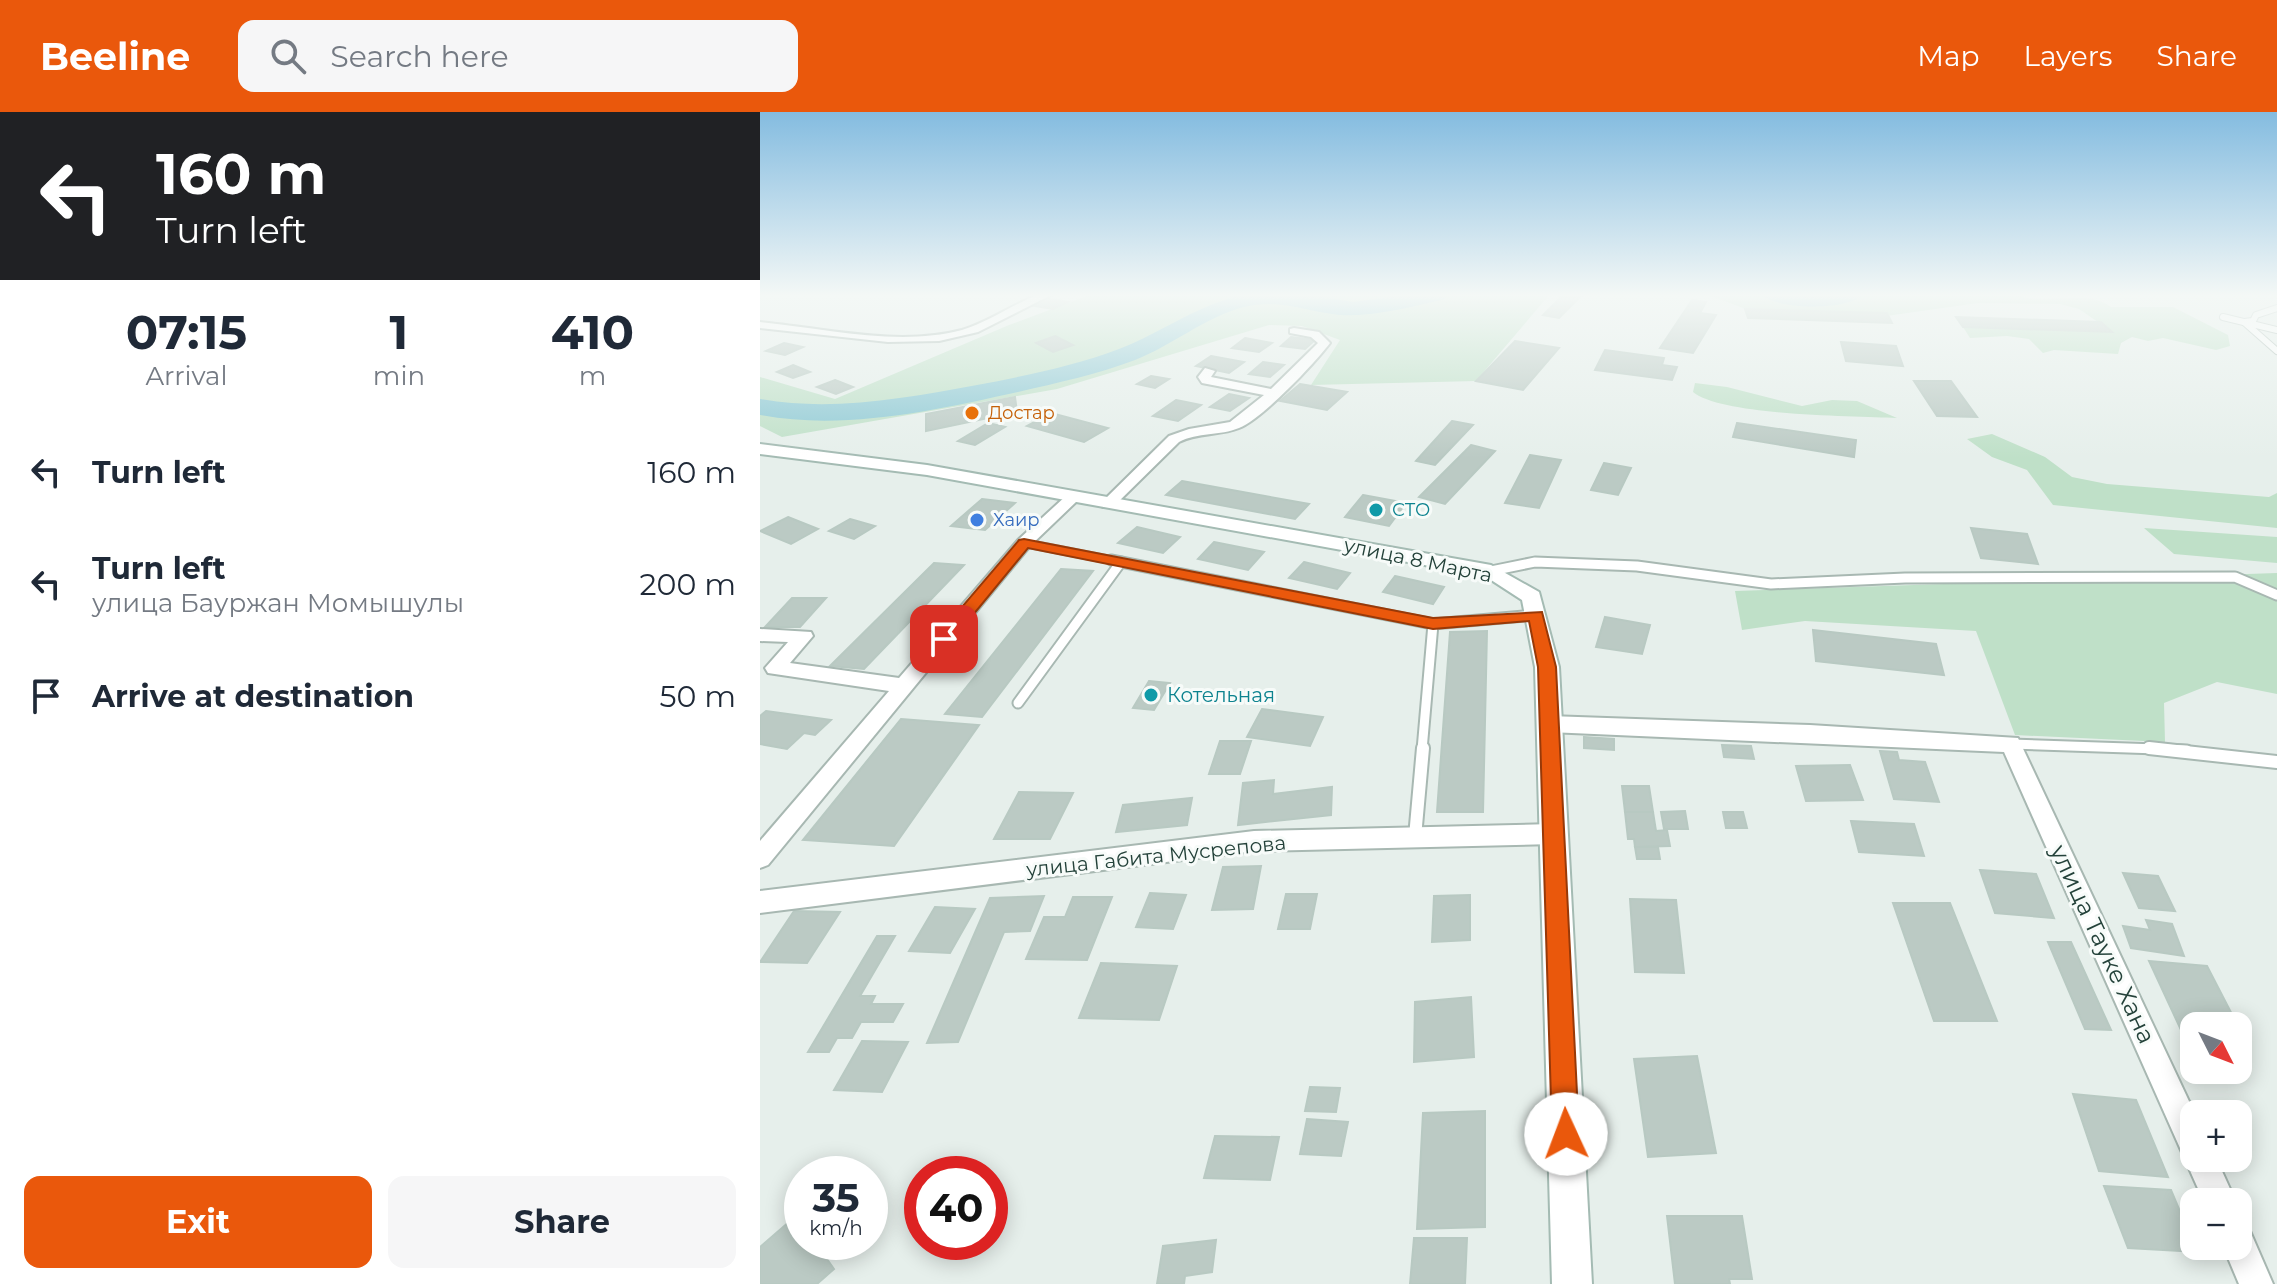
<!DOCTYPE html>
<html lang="en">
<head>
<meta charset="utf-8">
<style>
	body { margin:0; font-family:Montserrat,sans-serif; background:#f6f6f7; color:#1f2937; height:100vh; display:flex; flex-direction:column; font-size:30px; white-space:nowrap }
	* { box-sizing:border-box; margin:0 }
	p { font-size:26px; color:#747a83 }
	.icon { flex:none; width:44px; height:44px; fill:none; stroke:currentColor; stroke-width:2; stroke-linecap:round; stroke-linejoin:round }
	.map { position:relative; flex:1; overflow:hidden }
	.side { display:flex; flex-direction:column; background:#fff; width:760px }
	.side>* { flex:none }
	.guide { background:#202124; color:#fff; overflow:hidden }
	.needle { width:52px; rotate:132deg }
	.buttons { position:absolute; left:1420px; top:900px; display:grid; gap:16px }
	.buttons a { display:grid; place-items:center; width:72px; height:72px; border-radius:16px; background:#fff; box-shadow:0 4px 20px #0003; font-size:40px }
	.speed { position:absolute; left:24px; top:1044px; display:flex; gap:16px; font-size:40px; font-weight:700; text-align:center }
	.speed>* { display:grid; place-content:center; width:104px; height:104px; border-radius:50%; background:#fff; box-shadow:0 4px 20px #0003; line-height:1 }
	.speed small { font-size:20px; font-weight:400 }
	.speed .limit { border:12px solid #d22; background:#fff; color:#111 }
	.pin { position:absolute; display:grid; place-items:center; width:68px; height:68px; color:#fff; margin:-34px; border-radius:16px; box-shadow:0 4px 12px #0006 }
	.me { position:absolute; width:88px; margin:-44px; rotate:358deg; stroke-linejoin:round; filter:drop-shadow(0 0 6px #0008) }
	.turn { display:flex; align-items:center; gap:28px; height:168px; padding:0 24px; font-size:36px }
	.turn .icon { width:104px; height:104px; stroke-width:2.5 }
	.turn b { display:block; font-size:56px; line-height:68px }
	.eta { display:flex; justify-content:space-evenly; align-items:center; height:136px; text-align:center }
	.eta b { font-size:48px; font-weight:700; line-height:56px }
	.primary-button { display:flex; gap:16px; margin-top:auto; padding:16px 24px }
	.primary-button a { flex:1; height:92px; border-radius:16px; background:#ea580c; color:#fff; font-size:32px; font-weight:700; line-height:92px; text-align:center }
	.primary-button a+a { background:#f6f6f7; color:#1f2937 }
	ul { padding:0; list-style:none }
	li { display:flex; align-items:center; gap:24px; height:112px; padding:0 24px }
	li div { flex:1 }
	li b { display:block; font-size:30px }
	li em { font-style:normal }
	header { display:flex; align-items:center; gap:48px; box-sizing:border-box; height:112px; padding:0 40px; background:#ea580c; color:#fff }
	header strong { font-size:38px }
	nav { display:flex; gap:44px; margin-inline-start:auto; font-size:28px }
	.search { width:560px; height:72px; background:#f6f6f7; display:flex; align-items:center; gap:20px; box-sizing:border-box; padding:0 28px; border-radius:16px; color:#747a83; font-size:30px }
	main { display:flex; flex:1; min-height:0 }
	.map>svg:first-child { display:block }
	.green { fill:#bfe0c8 }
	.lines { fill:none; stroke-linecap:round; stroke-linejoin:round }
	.river { fill:#8ec9d4; fill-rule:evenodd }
	.building { fill:#bbcac4; stroke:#b8c9c2; stroke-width:2 }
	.lane-far3-casing { stroke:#a8b8b2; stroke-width:8 }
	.lane-far2-casing { stroke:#a8b8b2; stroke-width:10 }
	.lane-far1-casing { stroke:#a8b8b2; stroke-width:13 }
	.lane-casing { stroke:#a8b8b2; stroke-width:16 }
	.street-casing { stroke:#a8b8b2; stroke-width:4 }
	.secondary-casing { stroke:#a4bbb3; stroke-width:4 }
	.lane-far3 { stroke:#fff; stroke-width:6 }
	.lane-far2 { stroke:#fff; stroke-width:7 }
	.lane-far1 { stroke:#fff; stroke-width:9 }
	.lane { stroke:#fff; stroke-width:12 }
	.street { fill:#fff; fill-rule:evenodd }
	.secondary { fill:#fff; fill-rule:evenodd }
	.route { fill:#ea580c; stroke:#983908; stroke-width:2 }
	.food-dot { fill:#e8710a; stroke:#f7fbf9; stroke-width:3 }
	.culture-dot { fill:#0f9aa8; stroke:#f7fbf9; stroke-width:3 }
	.shop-dot { fill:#3f7fe0; stroke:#f7fbf9; stroke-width:3 }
	.labels { text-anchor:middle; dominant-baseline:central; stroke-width:6; stroke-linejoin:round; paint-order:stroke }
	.far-food-label { font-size:18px; fill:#c56008; stroke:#f7fbf9; text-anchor:start }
	.far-culture-label { font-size:18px; fill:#0d838f; stroke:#f7fbf9; text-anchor:start }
	.far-shop-label { font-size:18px; fill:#366cbe; stroke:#f7fbf9; text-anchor:start }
	.street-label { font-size:20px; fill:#24423a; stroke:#f7fbf9 }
	.culture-label { font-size:20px; fill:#0d838f; stroke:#f7fbf9; text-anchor:start }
	.near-street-label { font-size:24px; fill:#24423a; stroke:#f7fbf9 }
</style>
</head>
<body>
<header>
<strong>Beeline</strong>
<div class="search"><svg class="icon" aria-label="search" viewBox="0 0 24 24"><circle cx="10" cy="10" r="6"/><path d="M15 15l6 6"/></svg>Search here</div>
<nav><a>Map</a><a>Layers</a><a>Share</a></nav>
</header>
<main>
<section class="side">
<div class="guide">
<div class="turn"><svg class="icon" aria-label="left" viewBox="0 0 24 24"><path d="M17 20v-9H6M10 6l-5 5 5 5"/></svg><div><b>160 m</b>Turn left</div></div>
</div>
<div class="eta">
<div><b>07:15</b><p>Arrival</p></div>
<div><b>1</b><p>min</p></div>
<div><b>410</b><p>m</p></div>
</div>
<ul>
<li><svg class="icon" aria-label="left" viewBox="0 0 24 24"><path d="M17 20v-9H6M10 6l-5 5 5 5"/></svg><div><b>Turn left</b></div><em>160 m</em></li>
<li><svg class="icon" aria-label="left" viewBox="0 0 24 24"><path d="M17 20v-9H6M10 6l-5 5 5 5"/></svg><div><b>Turn left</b><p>улица Бауржан Момышулы</p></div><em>200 m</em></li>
<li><svg class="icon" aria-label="arrive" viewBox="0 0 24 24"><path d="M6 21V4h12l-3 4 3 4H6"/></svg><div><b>Arrive at destination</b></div><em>50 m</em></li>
</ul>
<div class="primary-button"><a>Exit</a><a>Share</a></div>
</section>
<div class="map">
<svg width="1517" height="1172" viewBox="0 0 1517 1172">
	<rect width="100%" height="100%" fill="#e6efeb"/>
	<g class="green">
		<polygon points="332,182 790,182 716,269 551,273 580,228 542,214 509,213 297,277 22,325 0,314 0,265 75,287 249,213"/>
		<path d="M946 182H1256C1284 196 1325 175 1351 195H1413L1468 223 1470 234 1456 238 1403 226 1388 229 1372 225 1361 231 1358 242 1294 238 1283 241 1269 227 1247 224 1210 226 1203 215 1351 219 1319 197 1300 192 1218 191 1126 204 983 196Z"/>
		<path d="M935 271 967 275 1042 294 1072 288 1097 289 1137 306C1095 304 962 304 933 280Z"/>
		<polygon points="1232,322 1285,345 1312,365 1347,372 1509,385 1517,381 1517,416 1293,393 1267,358 1232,345 1207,327"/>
		<polygon points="1384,416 1517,425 1517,451 1414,442"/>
		<polygon points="1517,461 1517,582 1457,570 1404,591 1405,630 1255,623 1216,519 1045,509 982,518 975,479"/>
	</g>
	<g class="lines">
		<g class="river">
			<path d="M487 182H546L593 190 651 182H693L682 188C649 195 614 205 580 203 545 200 521 186 484 195 445 205 413 233 375 248 338 262 297 271 258 280 176 298 84 319 0 303V287C72 300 146 286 217 273 265 264 314 254 359 237 403 220 440 191 487 182Z"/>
			<path d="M1001 182H1104C1090 199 1015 198 1001 182Z"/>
		</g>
	</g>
	<g class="building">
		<polygon points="804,182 821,184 799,206 783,203"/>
		<polygon points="284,186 308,190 293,197 269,193"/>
		<polygon points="932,188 946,190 940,201 956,203 933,241 900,236"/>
		<polygon points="985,197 1127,201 1132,211 988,206"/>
		<polygon points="1196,205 1341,210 1352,220 1203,215"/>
		<polygon points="295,224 313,233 293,240 276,231"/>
		<polygon points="531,225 555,228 545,237 521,234"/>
		<polygon points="485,226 512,231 499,240 472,236"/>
		<polygon points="755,229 799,236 763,278 716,269"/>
		<polygon points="1081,230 1136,234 1143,254 1086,249"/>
		<polygon points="24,231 43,235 25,243 6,239"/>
		<polygon points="845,238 904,246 902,253 917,255 912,268 835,258"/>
		<polygon points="451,244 484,250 469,261 436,254"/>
		<polygon points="503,250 524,253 510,265 489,262"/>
		<polygon points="33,253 50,260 33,266 17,260"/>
		<polygon points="391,264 409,267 395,276 377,272"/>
		<polygon points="75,268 93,275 76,282 57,275"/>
		<polygon points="1154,269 1191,269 1217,305 1177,304"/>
		<polygon points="540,272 587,280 567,298 520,289"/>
		<polygon points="469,282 489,286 470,299 450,295"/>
		<polygon points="255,285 257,300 166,319 166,302"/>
		<polygon points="416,288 441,293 418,309 393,304"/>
		<polygon points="291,301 348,316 324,330 267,314"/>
		<polygon points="692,309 713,313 675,353 656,349"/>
		<polygon points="228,311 245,315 215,333 198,329"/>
		<polygon points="977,311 1096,328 1094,345 973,325"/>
		<polygon points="711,333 735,339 685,392 659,385"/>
		<polygon points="770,343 801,348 779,396 745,391"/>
		<polygon points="844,351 871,356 858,383 831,378"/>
		<polygon points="422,369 549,392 535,407 406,383"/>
		<polygon points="603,383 646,391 629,414 585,405"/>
		<polygon points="222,387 255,391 225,418 191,414"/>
		<polygon points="28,405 58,417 31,432 0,419"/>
		<polygon points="90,407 115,414 94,427 69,419"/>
		<polygon points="377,415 420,425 403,441 358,431"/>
		<polygon points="1211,416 1267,422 1278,452 1221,446"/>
		<polygon points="454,430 504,440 488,458 438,447"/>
		<polygon points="544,450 590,461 577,477 529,466"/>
		<polygon points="174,451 204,453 104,557 70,554"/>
		<polygon points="301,457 333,459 222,605 185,602"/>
		<polygon points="635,464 684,475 673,492 623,480"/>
		<polygon points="32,486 66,486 40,515 5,515"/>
		<polygon points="845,505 890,513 882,542 836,535"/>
		<polygon points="1053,518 1176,532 1184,563 1056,549"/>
		<polygon points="727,519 723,700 677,700 690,520"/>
		<polygon points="389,569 410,571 394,598 373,596"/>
		<polygon points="502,597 563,605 550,634 487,625"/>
		<polygon points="6,599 71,608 55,623 44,621 27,637 0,632 0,604"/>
		<polygon points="141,607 219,613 134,734 43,728"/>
		<polygon points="824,625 854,627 854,638 824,636"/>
		<polygon points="460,629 491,629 480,662 449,662"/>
		<polygon points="962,633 991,634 994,647 964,645"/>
		<polygon points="1120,639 1137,640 1139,648 1165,650 1179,690 1134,687"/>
		<polygon points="1090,653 1103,688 1046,689 1036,654"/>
		<polygon points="514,668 513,682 572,675 571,703 478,713 483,671"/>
		<polygon points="862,674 889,674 893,700 865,700"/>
		<polygon points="259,680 313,681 290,727 234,727"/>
		<polygon points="432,686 427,713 356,720 363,693"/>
		<polygon points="925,699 928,717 904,717 901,700"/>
		<polygon points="865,700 893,700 896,719 907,718 910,734 875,735 874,727 868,727"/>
		<polygon points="963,700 983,700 987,716 966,716"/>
		<polygon points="1091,709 1154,712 1164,744 1099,740"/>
		<polygon points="875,735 898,735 900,747 877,747"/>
		<polygon points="501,754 493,797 452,798 463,755"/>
		<polygon points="1220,758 1276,762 1294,806 1235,801"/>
		<polygon points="1363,761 1398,764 1415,799 1379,796"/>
		<polygon points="390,781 426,783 413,817 376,815"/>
		<polygon points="526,782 557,782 550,817 518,817"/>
		<polygon points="710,783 710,828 672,830 674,784"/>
		<polygon points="284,784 270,819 244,820 198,930 167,931 230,786"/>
		<polygon points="313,785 352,785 327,848 266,847 284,805 305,805"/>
		<polygon points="870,787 916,788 924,861 875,860"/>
		<polygon points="1133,791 1190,791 1237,909 1174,909"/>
		<polygon points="175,795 215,797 190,841 149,839"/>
		<polygon points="34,799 80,800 47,851 0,850"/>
		<polygon points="1386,808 1412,812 1424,844 1371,836 1363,814 1390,818"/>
		<polygon points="117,824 135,824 100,884 115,884 111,892 143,892 133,910 101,910 92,926 77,926 69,940 48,940"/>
		<polygon points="1288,830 1311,830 1351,918 1325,917"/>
		<polygon points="1389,849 1447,854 1478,914 1434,914 1434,946"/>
		<polygon points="341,851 417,854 399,908 319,906"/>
		<polygon points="711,885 714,945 654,950 655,890"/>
		<polygon points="102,929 148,930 122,980 74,978"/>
		<polygon points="937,944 956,1041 888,1045 874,947"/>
		<polygon points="550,975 580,976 576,1000 545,999"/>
		<polygon points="1313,982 1376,988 1408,1065 1339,1059"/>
		<polygon points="725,999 725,1115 657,1117 663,1001"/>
		<polygon points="547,1007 588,1010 581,1044 540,1042"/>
		<polygon points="455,1024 519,1025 510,1068 444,1066"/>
		<polygon points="1344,1074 1411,1078 1437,1140 1368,1136"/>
		<polygon points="37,1103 42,1110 42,1130 55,1130 74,1157 57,1172 0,1172 0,1135"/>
		<polygon points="907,1104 982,1104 992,1167 969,1167 970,1172 915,1172"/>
		<polygon points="654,1126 707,1126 705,1172 650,1172"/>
		<polygon points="456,1128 452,1160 425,1164 424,1172 397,1172 403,1134"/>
	</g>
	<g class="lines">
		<defs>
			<g id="lane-far3">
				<polyline points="1517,196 1496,203 1493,209 1484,210 1517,239"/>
				<polyline points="1463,205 1517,218"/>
			</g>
			<g id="lane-far2">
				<polyline points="264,431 361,450"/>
				<polyline points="774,450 781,450"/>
			</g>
			<g id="lane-far1">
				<polyline points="351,448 673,512 776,503"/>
				<polyline points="731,459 775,450 877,454 1011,472 1145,466 1475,465 1517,483"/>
				<polyline points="258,591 361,450"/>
				<polyline points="1251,632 1427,638"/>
				<polyline points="662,638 673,512"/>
			</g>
			<g id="lane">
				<polyline points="1389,636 1517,650"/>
				<polyline points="655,725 663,636"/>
			</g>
			<g id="street">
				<path d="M280 182H293L218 220 179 229 128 230 0 216V210C65 216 137 235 202 218 229 210 253 192 280 182Z"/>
				<path d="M534 216 559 220 570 231C553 253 503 306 479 316 460 324 438 320 419 330L353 395H343V389L409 324 429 317 470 310 504 283 442 271 438 265 445 256 455 259 451 265 511 277 558 231 551 225 530 221V217Z"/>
				<polygon points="312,381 320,386 317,389 270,434 8,753 0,756 0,729 129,579 8,561 5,556 28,530 0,529 0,517 51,520 53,524 30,551 139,566 258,428 307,383"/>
				<polygon points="789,604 1050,613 1258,626 1435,1002 1434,1046 1456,1046 1476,1090 1444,1090 1244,640 789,620 782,617 779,612 782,607"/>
				<polygon points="794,712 802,715 806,722 802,729 794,732 494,739 0,801 0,779 494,719"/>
				<polygon points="1478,1115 1490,1119 1513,1172 1479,1172 1463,1134 1478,1134"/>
			</g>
			<polygon id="secondary" points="0,332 167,353 731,453 779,480 799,555 832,1172 792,1172 775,555 762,488 725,464 167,363 0,342"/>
		</defs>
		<use href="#lane-far3" class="lane-far3-casing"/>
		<use href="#lane-far2" class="lane-far2-casing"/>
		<use href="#lane-far1" class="lane-far1-casing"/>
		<use href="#lane" class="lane-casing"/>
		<use href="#street" class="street-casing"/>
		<use href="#secondary" class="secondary-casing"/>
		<use href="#lane-far3" class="lane-far3"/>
		<use href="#lane-far2" class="lane-far2"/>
		<use href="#lane-far1" class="lane-far1"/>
		<use href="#lane" class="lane"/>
		<use href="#street" class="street"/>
		<use href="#secondary" class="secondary"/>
	</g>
	<linearGradient id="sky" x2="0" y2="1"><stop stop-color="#84bce0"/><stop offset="0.53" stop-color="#f4f8f6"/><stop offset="1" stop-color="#f4f8f6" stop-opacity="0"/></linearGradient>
	<rect width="1517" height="346" fill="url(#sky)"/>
	<polygon class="route" points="264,427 673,506 782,500 796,555 819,1022 815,1032 806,1036 796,1032 792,1022 778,555 769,509 673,517 268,436 190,531 178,531 176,527 178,523 259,428"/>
	<circle class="food-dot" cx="212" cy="301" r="8"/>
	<g class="culture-dot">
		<circle cx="616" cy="398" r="8"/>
		<circle cx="391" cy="583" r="8"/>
	</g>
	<circle class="shop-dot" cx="217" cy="408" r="8"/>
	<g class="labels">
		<g class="far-food-label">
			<text x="228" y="301">Достар</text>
		</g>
		<g class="far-culture-label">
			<text x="632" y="398">СТО</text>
		</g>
		<g class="far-shop-label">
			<text x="233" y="408">Хаир</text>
		</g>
		<g class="street-label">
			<text transform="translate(658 448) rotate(12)">улица 8 Марта</text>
			<text transform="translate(396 744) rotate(-6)">улица Габита Мусрепова</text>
		</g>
		<g class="culture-label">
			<text x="407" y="583">Котельная</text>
		</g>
		<g class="near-street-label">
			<text transform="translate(1343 832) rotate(65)">улица Тауке Хана</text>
		</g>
	</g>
</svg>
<div class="buttons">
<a><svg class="needle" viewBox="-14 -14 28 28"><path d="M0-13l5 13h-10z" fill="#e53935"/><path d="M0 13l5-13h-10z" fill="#747a83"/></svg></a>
<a>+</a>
<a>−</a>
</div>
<div class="speed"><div>35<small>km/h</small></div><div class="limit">40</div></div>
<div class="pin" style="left:184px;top:527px;background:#d93025"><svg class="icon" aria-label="arrive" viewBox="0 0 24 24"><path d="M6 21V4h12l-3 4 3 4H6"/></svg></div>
<svg class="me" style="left:806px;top:1022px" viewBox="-20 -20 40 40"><circle r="19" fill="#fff"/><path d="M0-13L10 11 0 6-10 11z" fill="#ea580c"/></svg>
</div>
</main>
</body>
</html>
